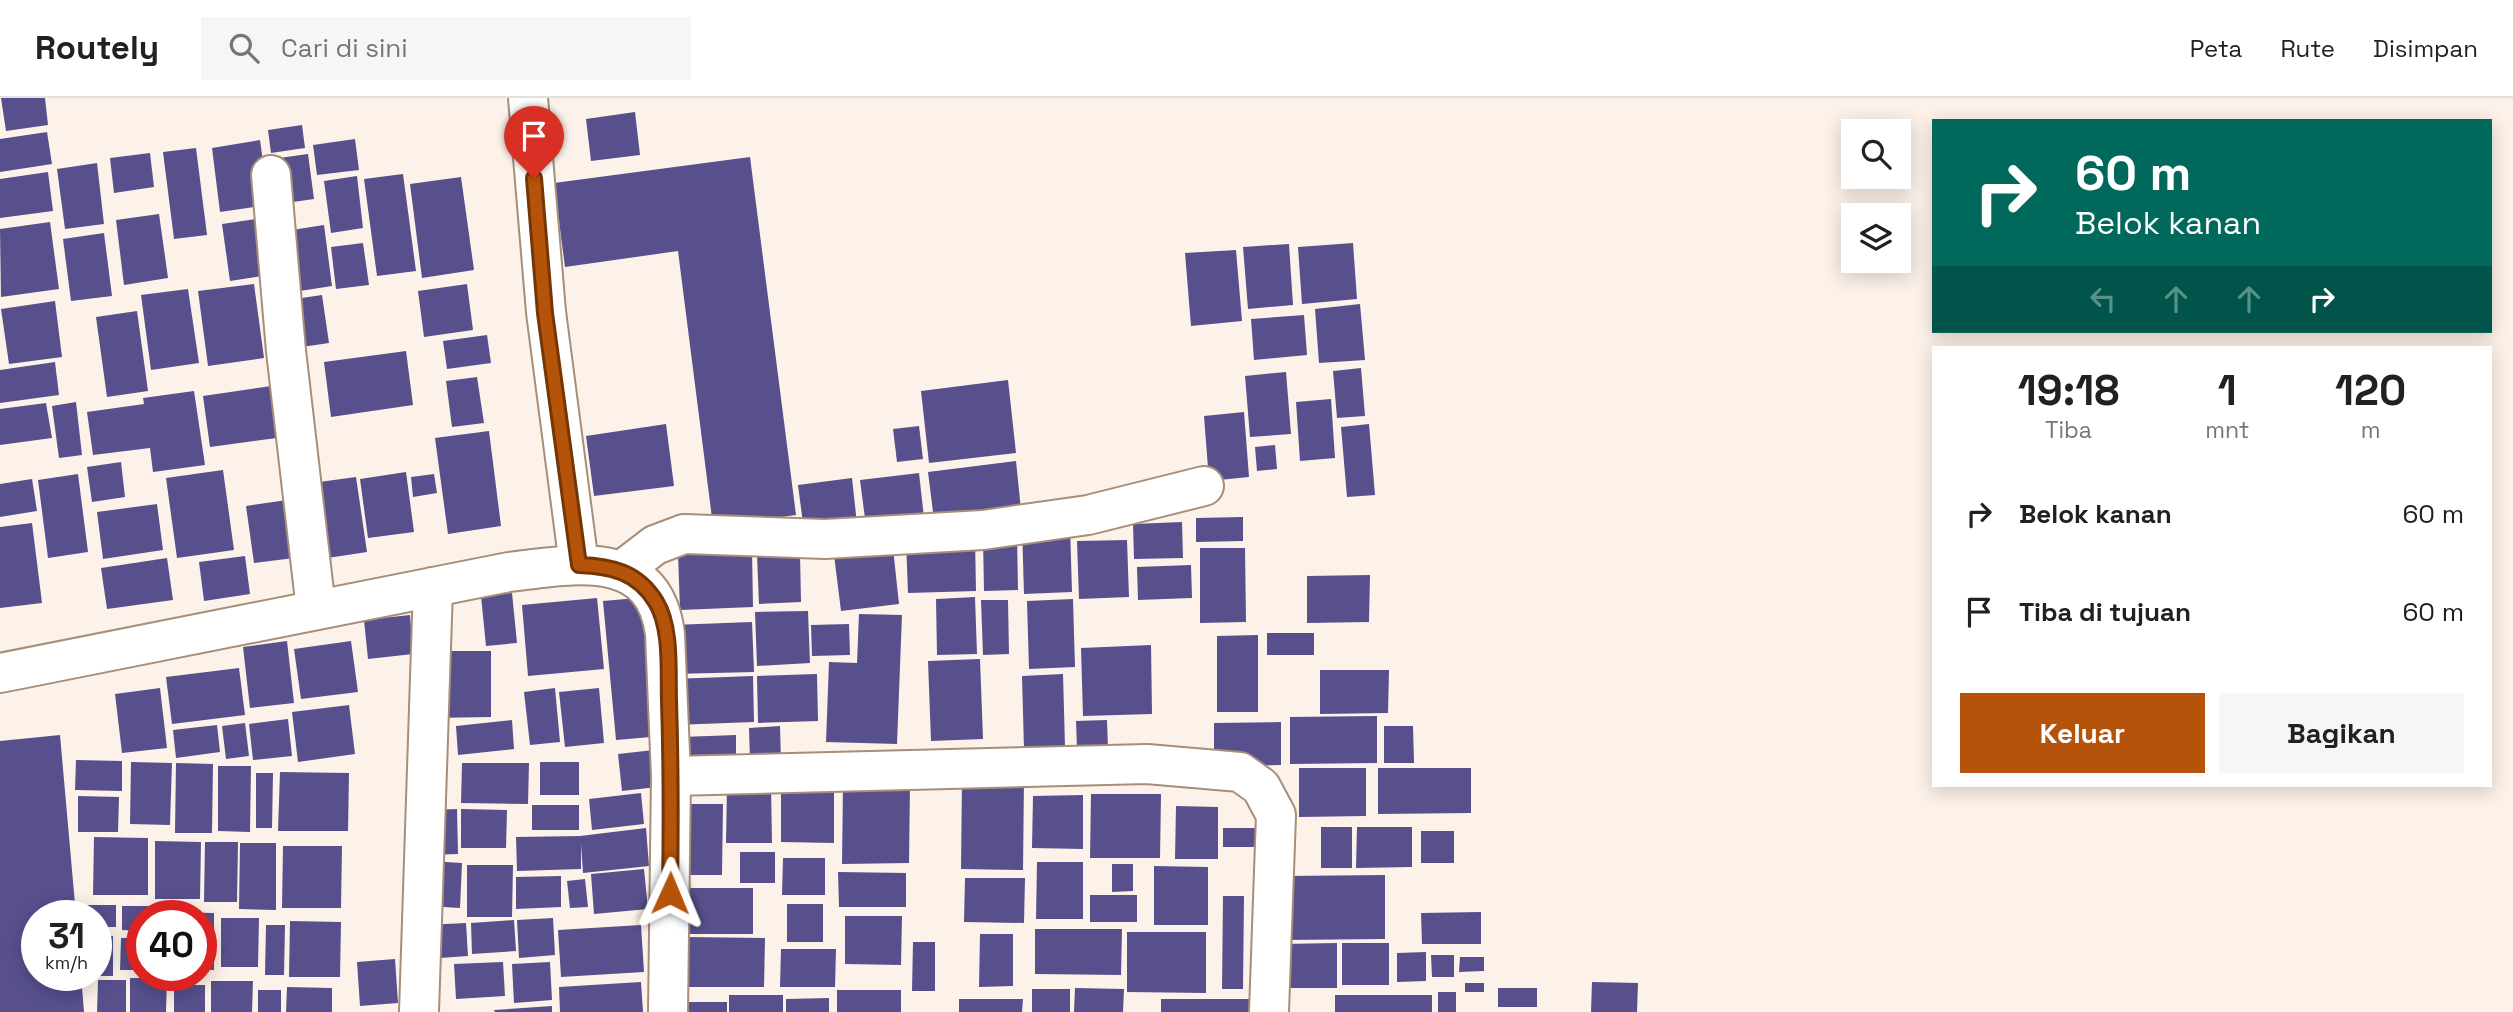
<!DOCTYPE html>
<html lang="id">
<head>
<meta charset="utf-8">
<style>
	body { margin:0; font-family:"Space Grotesk",sans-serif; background:#f6f6f6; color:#202124; height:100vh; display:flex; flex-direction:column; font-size:26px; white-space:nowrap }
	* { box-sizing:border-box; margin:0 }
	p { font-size:23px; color:#757577 }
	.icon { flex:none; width:38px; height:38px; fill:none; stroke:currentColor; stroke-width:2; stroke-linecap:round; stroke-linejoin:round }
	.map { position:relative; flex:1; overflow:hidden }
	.panel { position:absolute; left:1932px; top:248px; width:560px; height:441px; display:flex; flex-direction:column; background:#fff; border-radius:0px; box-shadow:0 4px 18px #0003 }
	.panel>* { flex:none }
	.guide { position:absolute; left:1932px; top:21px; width:560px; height:214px; border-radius:0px; box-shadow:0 4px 18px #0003; background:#00695c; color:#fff; overflow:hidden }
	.controls { position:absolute; left:1841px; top:21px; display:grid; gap:14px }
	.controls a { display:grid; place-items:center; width:70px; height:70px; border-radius:0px; background:#fff; box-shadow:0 4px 18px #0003; font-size:35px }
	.speed { position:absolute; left:21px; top:802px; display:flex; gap:14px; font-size:35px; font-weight:700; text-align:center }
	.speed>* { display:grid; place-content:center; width:91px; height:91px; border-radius:50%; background:#fff; box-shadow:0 4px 18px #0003; line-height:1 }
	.speed small { font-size:18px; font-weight:400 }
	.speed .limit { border:10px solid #d22; background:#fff; color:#111 }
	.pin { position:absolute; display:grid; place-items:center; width:60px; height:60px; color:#fff; margin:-72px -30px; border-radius:50% 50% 50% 0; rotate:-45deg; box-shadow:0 0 7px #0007 }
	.pin .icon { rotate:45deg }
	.me { position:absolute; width:77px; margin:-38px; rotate:1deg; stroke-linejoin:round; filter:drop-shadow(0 0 5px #0008) }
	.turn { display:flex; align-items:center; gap:24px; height:147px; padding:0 28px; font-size:32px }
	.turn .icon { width:91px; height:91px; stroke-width:2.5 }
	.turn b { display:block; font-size:49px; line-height:60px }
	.lanes { display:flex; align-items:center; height:66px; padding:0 28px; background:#0003; justify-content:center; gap:35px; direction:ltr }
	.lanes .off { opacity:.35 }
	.eta { display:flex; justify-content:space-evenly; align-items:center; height:119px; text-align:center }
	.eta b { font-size:42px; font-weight:700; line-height:49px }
	.primary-button { display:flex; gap:14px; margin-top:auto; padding:14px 28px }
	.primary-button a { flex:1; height:80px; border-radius:0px; background:#b45309; color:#fff; font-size:28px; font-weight:700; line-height:80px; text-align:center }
	.primary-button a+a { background:#f6f6f6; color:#202124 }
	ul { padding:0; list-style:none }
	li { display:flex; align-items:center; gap:21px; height:98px; padding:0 28px }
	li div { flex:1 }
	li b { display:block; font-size:26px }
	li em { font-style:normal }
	header { display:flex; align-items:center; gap:42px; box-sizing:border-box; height:98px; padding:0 35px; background:#fff; border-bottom:2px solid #e0e0e0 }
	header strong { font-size:33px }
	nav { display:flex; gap:38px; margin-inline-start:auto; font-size:24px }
	.search { width:490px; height:63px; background:#f6f6f6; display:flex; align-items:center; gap:18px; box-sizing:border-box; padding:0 24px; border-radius:0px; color:#757577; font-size:26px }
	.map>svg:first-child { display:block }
	.building { fill:#57508d }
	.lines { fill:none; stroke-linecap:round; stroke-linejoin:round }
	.minor-casing { stroke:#a68e79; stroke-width:42 }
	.minor { stroke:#fff; stroke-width:38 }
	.route-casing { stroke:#753606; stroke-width:18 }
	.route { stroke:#b45309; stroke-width:12 }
</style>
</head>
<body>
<header>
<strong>Routely</strong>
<div class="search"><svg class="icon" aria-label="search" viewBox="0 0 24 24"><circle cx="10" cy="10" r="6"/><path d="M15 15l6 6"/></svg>Cari di sini</div>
<nav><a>Peta</a><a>Rute</a><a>Disimpan</a></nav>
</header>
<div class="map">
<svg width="2513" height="914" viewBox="0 0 2513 914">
	<rect width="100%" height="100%" fill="#fdf2e9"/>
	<g class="building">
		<polygon points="1,0 45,0 48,27 6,33"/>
		<polygon points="635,14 640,57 591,63 586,21"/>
		<polygon points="302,27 305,50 271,55 268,32"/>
		<polygon points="47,34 52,66 0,74 0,41"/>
		<polygon points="355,41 359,72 317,77 313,47"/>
		<polygon points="260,42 269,107 220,114 212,50"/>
		<polygon points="196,50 207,137 174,141 163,54"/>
		<polygon points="150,55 154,89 114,95 110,60"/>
		<polygon points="308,56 314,101 279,106 272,61"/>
		<polygon points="750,59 796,417 713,428 678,153 565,169 554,85"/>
		<polygon points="97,65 104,126 65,131 57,71"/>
		<polygon points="48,74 53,113 0,120 0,81"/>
		<polygon points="403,76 416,173 377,178 364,81"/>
		<polygon points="357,78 363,130 331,135 324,83"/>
		<polygon points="461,79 474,172 422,180 410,86"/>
		<polygon points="159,116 168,180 124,187 116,122"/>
		<polygon points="269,119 276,176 230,183 222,126"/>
		<polygon points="50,124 59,191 1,199 0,131"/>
		<polygon points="324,127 332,188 287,195 279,134"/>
		<polygon points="104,135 112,198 71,203 63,141"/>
		<polygon points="363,145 369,187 336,191 331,149"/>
		<polygon points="1353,145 1357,201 1302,206 1298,149"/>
		<polygon points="1289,146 1293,207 1248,211 1243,149"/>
		<polygon points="1236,152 1242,223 1191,228 1185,155"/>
		<polygon points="254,186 264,260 208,268 198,193"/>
		<polygon points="467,186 473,232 424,239 418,193"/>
		<polygon points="188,191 199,265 151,272 141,197"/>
		<polygon points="322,197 329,245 295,250 288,202"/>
		<polygon points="55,203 62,259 9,266 1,211"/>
		<polygon points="1360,206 1365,262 1319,265 1315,211"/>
		<polygon points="137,213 148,293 107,299 96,219"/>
		<polygon points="1304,217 1307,257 1254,262 1251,221"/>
		<polygon points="487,237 491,265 447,271 443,243"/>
		<polygon points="406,253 413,307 331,319 324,264"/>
		<polygon points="55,264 59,297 0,305 0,272"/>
		<polygon points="1361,270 1365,318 1337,320 1333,273"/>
		<polygon points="1286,274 1291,336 1250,339 1245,278"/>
		<polygon points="477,279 484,325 452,329 446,283"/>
		<polygon points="1008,282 1016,355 929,365 921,293"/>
		<polygon points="285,286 292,338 210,349 203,298"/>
		<polygon points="194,293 205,367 153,374 150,350 93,357 87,314 144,306 143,300"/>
		<polygon points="1331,301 1335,360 1300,363 1296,304"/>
		<polygon points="76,304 82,357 59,360 52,308"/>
		<polygon points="46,305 52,340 0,347 0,311"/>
		<polygon points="1244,314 1249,379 1209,383 1204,318"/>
		<polygon points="666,326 674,388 594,398 586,338"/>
		<polygon points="1369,326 1375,397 1347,399 1341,329"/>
		<polygon points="919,328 923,361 897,364 893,331"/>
		<polygon points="489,333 501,428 448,436 435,340"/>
		<polygon points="1275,347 1277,371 1257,373 1255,349"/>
		<polygon points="1016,363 1021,412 934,422 928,374"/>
		<polygon points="121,364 125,399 92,404 87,369"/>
		<polygon points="223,372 234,452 177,460 166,380"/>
		<polygon points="406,374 414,434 368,440 360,381"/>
		<polygon points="919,375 924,420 866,428 860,382"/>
		<polygon points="78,376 88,454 48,460 38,382"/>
		<polygon points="434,376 437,395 413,399 411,379"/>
		<polygon points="356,379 367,454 321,461 312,385"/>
		<polygon points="852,380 857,426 804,433 798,387"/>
		<polygon points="32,381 37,413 0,419 0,386"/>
		<polygon points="287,402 294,460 254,465 246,408"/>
		<polygon points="157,406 163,452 103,461 97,414"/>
		<polygon points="1243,419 1243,443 1196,444 1196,420"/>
		<polygon points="1182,424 1183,460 1134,461 1133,426"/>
		<polygon points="32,425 42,505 0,510 0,429"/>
		<polygon points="1070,428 1072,494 1024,496 1022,429"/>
		<polygon points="1017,438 1018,492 984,493 983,439"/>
		<polygon points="975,440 976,493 908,495 906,442"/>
		<polygon points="892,441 899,506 841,513 833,449"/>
		<polygon points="1127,442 1129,499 1079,501 1077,443"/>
		<polygon points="1200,450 1245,450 1246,524 1200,525"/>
		<polygon points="752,452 753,509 680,512 678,455"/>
		<polygon points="800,455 801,504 759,506 757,457"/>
		<polygon points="245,458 250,496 204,503 199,464"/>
		<polygon points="167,460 173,502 107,511 101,470"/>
		<polygon points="1191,467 1192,500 1138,502 1137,469"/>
		<polygon points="1370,477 1369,524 1307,525 1307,478"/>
		<polygon points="512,495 517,545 486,548 481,498"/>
		<polygon points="649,499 663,638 616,642 603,503"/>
		<polygon points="975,499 977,556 937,557 936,501"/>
		<polygon points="597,500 604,571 528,578 522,507"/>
		<polygon points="1073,501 1075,569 1029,571 1027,503"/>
		<polygon points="981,502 1008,502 1009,556 983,557"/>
		<polygon points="808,513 810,565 757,568 755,514"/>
		<polygon points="859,516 902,517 897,646 826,644 829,564 857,565"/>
		<polygon points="410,517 413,556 368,561 364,522"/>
		<polygon points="752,524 754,574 673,576 672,527"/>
		<polygon points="849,526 850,557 812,558 811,527"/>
		<rect x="1267" y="535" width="47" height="22"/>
		<polygon points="1258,537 1258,614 1217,614 1217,538"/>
		<polygon points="287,543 294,605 250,610 243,549"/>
		<polygon points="351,543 358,594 301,601 294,551"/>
		<polygon points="1151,547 1152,616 1083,618 1081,550"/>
		<polygon points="433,553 491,553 491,619 433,620"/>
		<polygon points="980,561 983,641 931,643 928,563"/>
		<polygon points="239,570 245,617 172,626 166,579"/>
		<polygon points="1320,572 1389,572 1388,615 1320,616"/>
		<polygon points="817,576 818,623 758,625 757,578"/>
		<polygon points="1063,576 1065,649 1024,651 1022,578"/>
		<polygon points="753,578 754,624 674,627 672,581"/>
		<polygon points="160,590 167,650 122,655 115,596"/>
		<polygon points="555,590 560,644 530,647 524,594"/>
		<polygon points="599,590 604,645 565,649 559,594"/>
		<polygon points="349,607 355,656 298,664 292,614"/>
		<polygon points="1377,618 1377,665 1290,666 1290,619"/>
		<polygon points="288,621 292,658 253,662 249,626"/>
		<polygon points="512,622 514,651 458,657 456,628"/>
		<polygon points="1107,622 1108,651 1077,651 1076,623"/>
		<polygon points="1281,624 1281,667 1214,668 1214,625"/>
		<polygon points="245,625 249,658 226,661 222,628"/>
		<polygon points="217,627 220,654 176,660 173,632"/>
		<polygon points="780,628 781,664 750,665 749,630"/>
		<polygon points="1384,628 1413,628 1414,665 1384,665"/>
		<polygon points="60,637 76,817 37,817 37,877 81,877 84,914 0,914 0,643"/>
		<polygon points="736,637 736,669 682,671 681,639"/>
		<polygon points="663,651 666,688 622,693 618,656"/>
		<polygon points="76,662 122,663 122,693 75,692"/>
		<polygon points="131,664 172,665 170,727 130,726"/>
		<rect x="540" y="664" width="39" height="33"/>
		<polygon points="176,665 213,666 212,735 175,735"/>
		<polygon points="462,665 529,665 528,706 461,705"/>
		<polygon points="218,668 251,668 250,734 218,733"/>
		<polygon points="1299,670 1366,670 1366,718 1299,719"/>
		<polygon points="1378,670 1471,670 1471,715 1378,716"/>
		<polygon points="280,674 349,675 348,733 278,733"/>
		<polygon points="256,675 273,675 272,730 256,730"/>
		<polygon points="962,681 1024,681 1023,772 961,771"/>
		<polygon points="781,682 834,682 834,745 781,744"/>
		<polygon points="910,686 909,765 842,766 843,687"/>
		<polygon points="727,687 771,687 772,745 726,745"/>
		<polygon points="641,695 644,726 592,732 589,701"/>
		<polygon points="1091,696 1161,696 1160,760 1090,760"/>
		<polygon points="1083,697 1083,751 1032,750 1033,698"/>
		<polygon points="78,698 119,699 118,734 78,734"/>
		<polygon points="684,706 723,706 722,777 684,777"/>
		<rect x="532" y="707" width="47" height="25"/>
		<polygon points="1176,708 1218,709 1218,761 1175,761"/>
		<polygon points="457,711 458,756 429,757 428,712"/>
		<polygon points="461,711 507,712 506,750 461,750"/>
		<rect x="1321" y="729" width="31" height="41"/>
		<polygon points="1357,729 1412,729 1412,769 1356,770"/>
		<polygon points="646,730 649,768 583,775 581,746 581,771 517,773 516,739 580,738"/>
		<rect x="1223" y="730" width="33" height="19"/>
		<rect x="1421" y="733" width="33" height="32"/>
		<polygon points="94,739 148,740 148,797 93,797"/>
		<polygon points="155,743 201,744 200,801 155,801"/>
		<polygon points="205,744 238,744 237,804 204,804"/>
		<polygon points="240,745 276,745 276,812 239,811"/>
		<polygon points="283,748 342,748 341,810 282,810"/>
		<rect x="740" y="754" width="35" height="31"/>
		<polygon points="783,760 825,760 825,797 782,797"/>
		<polygon points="429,763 462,765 460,810 427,808"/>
		<polygon points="1037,764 1083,764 1083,821 1036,821"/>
		<polygon points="1112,766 1133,766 1133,793 1112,794"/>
		<polygon points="467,767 513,767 512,819 467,819"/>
		<polygon points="1154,768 1208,769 1208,827 1154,827"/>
		<polygon points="644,771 648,811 594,816 591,776"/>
		<polygon points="838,774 906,775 906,809 839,809"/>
		<polygon points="1385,777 1385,841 1285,842 1285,778"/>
		<polygon points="561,778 561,809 516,811 516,779"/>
		<polygon points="965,780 1025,780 1024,825 964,824"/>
		<polygon points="585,781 588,809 570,810 567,783"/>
		<rect x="674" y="790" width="79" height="46"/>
		<rect x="1090" y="797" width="47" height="27"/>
		<polygon points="1223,798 1244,798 1243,891 1222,891"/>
		<rect x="787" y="806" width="36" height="38"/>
		<polygon points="88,807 116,807 116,829 96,829 96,817 88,817"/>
		<polygon points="122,808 154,808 154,817 142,817 142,833 122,832"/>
		<polygon points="165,814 214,815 214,872 201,871 201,817 165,817"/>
		<polygon points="1481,814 1481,846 1422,846 1421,815"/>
		<polygon points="845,818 902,818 901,867 845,866"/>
		<polygon points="221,820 259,820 258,869 221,869"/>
		<polygon points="553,820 555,857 519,860 517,822"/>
		<polygon points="514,822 516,853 472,856 471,825"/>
		<polygon points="290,823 341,824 340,879 289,879"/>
		<polygon points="466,825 468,858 426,861 425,827"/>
		<polygon points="266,827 285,827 284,877 265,877"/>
		<polygon points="641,827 644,874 561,879 558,832"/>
		<polygon points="1035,831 1122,831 1121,877 1035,876"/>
		<polygon points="1127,834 1206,834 1206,895 1127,894"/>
		<polygon points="980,836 1013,836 1013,888 979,889"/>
		<polygon points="96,837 113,838 113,878 96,878"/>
		<polygon points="687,839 765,840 764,889 686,889"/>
		<polygon points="121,840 142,840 142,872 120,872"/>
		<polygon points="913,844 935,844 935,893 912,893"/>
		<polygon points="1337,845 1337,890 1283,890 1282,846"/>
		<rect x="1342" y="845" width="47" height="42"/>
		<polygon points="781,851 836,851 835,889 780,889"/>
		<polygon points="1426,854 1426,883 1397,884 1397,855"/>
		<polygon points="1431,857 1454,857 1454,879 1432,879"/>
		<polygon points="1460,859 1484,859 1484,873 1459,874"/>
		<polygon points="395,861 398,905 360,908 357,864"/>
		<polygon points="503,864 505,898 456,901 454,866"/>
		<polygon points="550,864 552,902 514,905 512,866"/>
		<polygon points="130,880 167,880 166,914 130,914"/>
		<polygon points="98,882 126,882 126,914 97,914"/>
		<polygon points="211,883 253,883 252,914 211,914"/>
		<polygon points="641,884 643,914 560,914 559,889"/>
		<polygon points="1592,884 1638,885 1637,914 1591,914"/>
		<rect x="1465" y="885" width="19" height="9"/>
		<rect x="174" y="887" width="31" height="27"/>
		<polygon points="287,889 332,890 332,914 286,914"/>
		<polygon points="1075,890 1124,891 1123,914 1074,914"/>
		<rect x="1498" y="890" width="39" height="19"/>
		<rect x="1032" y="891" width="38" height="23"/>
		<rect x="258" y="892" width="23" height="22"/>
		<rect x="837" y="892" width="64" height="22"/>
		<rect x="1438" y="894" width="18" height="20"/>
		<rect x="729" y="897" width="54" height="17"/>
		<rect x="1335" y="897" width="97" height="17"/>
		<polygon points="829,900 829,914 786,914 786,901"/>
		<polygon points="959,901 1023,901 1022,914 959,914"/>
		<rect x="1161" y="901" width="93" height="13"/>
		<rect x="671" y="904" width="56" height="10"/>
		<polygon points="552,908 552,914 495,914 494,912"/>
	</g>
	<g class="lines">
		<defs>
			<g id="minor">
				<polyline points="528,0 546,214 579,467"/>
				<polyline points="271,77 286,253 316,511"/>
				<polyline points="621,473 655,447 684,436 825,441 983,432 1088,417 1204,388"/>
				<path d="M0 575 509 474C572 467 654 448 665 536L671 678 668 914"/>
				<polyline points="671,678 1147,666 1240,674 1261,689 1276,717 1269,914"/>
				<polyline points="419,914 433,489"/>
			</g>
		</defs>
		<use href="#minor" class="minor-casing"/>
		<use href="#minor" class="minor"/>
	</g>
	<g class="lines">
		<defs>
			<path id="route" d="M534 80 545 215 579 467C611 468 638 474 656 504 672 530 668 574 669 603 671 667 671 731 670 795"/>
		</defs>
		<use href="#route" class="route-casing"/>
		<use href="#route" class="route"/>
	</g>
</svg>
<div class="controls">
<a><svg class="icon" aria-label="search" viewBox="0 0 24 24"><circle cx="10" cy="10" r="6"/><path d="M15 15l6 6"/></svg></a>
<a><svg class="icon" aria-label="layers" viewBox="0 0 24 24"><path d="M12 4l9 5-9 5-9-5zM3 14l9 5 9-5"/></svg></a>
</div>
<div class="speed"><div>31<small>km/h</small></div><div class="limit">40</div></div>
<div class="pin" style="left:534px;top:80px;background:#d93025"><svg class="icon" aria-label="arrive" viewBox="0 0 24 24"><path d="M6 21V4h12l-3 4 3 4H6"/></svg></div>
<svg class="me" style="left:670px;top:795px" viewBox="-20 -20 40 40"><path d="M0-17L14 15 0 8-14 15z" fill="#b45309" stroke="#fff" stroke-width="4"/></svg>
<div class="guide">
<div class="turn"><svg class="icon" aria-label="right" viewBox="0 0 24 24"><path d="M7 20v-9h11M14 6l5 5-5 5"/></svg><div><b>60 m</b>Belok kanan</div></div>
<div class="lanes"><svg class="icon off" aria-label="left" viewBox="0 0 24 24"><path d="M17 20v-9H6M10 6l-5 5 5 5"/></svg><svg class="icon off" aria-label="ahead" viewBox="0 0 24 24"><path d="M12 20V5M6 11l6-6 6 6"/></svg><svg class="icon off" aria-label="ahead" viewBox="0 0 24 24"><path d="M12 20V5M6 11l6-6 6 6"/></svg><svg class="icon" aria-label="right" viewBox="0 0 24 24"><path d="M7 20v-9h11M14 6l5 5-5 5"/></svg></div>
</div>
<section class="panel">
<div class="eta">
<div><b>19:18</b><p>Tiba</p></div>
<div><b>1</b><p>mnt</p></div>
<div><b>120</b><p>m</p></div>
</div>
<ul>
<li><svg class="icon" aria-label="right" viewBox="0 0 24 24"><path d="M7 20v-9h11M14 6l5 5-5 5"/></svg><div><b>Belok kanan</b></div><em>60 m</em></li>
<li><svg class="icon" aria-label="arrive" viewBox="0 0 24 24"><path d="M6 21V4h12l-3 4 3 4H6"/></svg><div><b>Tiba di tujuan</b></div><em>60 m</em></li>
</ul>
<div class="primary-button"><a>Keluar</a><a>Bagikan</a></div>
</section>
</div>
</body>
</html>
